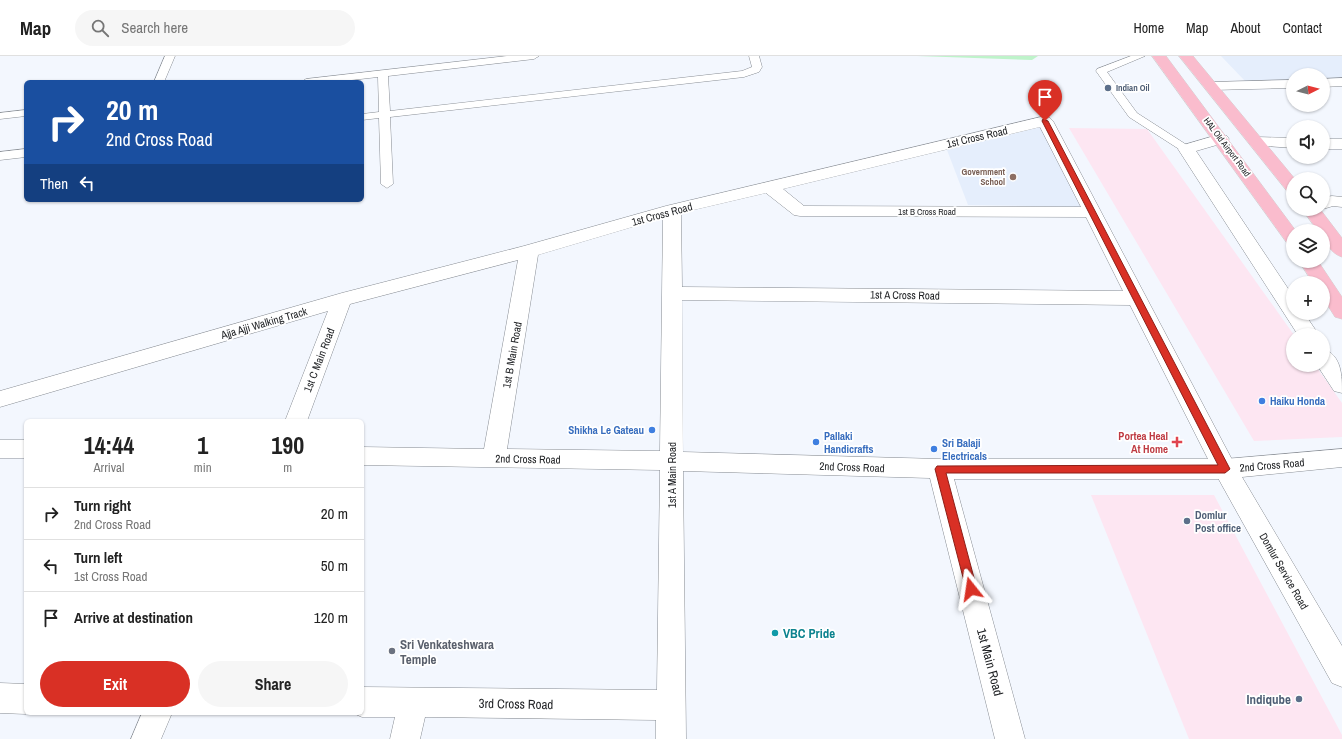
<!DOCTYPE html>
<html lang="en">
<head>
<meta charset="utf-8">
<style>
	body { margin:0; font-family:"Archivo Narrow",sans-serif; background:#f6f6f6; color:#222; height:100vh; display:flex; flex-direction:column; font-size:15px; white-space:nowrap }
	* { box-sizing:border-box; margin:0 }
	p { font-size:13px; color:#767676 }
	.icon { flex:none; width:22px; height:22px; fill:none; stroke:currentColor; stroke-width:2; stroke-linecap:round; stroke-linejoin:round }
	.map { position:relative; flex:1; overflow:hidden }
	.details { position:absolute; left:24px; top:363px; width:340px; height:296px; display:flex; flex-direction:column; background:#fff; border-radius:6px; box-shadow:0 1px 3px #0004 }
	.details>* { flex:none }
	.banner { position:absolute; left:24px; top:24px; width:340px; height:122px; border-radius:6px; box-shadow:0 1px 3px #0004; background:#1a4fa0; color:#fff; overflow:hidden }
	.needle { width:26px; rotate:84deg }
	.fabs { position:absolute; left:1286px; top:12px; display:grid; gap:8px }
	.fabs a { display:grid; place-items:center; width:44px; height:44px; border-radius:50%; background:#fff; box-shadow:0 1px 3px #0004; font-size:20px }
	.pin { position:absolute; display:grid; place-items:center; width:34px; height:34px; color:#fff; margin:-41px -17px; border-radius:50% 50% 50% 0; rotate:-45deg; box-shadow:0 0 4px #0007 }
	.pin .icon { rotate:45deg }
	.me { position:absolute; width:44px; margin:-22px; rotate:345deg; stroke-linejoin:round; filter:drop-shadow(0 0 3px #0008) }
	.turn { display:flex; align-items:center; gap:14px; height:84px; padding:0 16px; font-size:18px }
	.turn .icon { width:52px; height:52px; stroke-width:2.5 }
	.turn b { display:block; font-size:28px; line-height:34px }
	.then { display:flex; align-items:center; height:38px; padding:0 16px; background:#0003; gap:8px; font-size:15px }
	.eta { display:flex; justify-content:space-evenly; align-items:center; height:68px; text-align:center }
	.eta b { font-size:24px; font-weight:700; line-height:28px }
	.cta { display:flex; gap:8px; margin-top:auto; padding:8px 16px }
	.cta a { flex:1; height:46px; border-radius:24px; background:#d93025; color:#fff; font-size:16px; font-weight:700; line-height:46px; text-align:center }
	.cta a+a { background:#f6f6f6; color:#222 }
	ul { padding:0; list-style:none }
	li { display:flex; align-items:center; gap:12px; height:52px; padding:0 16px; border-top:1px solid #e0e0e0 }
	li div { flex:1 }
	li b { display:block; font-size:15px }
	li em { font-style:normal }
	header { display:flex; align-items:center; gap:24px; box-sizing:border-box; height:56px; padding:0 20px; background:#fff; border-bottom:1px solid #e0e0e0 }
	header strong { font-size:19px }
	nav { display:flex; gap:22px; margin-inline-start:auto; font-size:14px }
	.search { width:280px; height:36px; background:#f6f6f6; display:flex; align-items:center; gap:10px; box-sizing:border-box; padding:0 14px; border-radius:22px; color:#767676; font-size:15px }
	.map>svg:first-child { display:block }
	.commercial { fill:#fde6f2 }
	.built { fill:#e5eefc }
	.green { fill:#bef3ca }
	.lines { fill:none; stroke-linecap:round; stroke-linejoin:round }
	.lane-casing { stroke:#878c93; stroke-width:1 }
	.street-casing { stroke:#878c93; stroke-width:1 }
	.secondary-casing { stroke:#878c93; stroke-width:1 }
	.primary-casing { stroke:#d2d2d3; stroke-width:1 }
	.lane { fill:#fff; fill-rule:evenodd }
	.street { fill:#fff; fill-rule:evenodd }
	.secondary { fill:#fff; fill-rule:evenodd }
	.primary { fill:#fabccd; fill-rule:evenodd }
	.route { fill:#d93025; stroke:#8d1f18 }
	.service-dot { fill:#5c6f8a; stroke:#fff; stroke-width:1.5 }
	.education-dot { fill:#8d6e63; stroke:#fff; stroke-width:1.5 }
	.shop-dot { fill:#3f7fe0; stroke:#fff; stroke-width:1.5 }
	.health-dot { fill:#e0444e; stroke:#fff; stroke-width:1.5 }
	.culture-dot { fill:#0f9aa8; stroke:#fff; stroke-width:1.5 }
	.worship-dot { fill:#6b7280; stroke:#fff; stroke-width:1.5 }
	.labels { text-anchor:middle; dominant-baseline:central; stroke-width:3.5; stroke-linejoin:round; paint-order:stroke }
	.far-service-label { font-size:9px; font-weight:bold; fill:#4e5e75; stroke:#fff; text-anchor:start }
	.far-street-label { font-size:9px; fill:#1e2023; stroke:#fff }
	.far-education-label { font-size:9px; font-weight:bold; fill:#785e54; stroke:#fff; text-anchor:end }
	.street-label { font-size:11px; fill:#1e2023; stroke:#fff }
	.shop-label { font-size:11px; font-weight:bold; fill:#366cbe; stroke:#fff; text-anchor:start }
	.health-label { font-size:11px; font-weight:bold; fill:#be3a42; stroke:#fff; text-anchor:end }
	.service-label { font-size:11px; font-weight:bold; fill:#4e5e75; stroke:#fff; text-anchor:start }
	.near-culture-label { font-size:13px; font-weight:bold; fill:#0d838f; stroke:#fff; text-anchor:start }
	.near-worship-label { font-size:13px; font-weight:bold; fill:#5b616d; stroke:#fff; text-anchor:start }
	.near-street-label { font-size:13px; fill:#1e2023; stroke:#fff }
	.near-service-label { font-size:13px; font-weight:bold; fill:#4e5e75; stroke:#fff; text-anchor:end }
</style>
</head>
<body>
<header>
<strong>Map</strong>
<div class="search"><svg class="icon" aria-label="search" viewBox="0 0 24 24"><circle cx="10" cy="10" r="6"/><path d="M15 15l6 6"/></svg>Search here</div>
<nav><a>Home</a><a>Map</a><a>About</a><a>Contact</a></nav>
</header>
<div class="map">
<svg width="1342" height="683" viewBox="0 0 1342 683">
	<rect width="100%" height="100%" fill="#f3f7fe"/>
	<g class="commercial">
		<polygon points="1069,72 1147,73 1294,279 1293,309 1315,309 1342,347 1342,381 1254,385"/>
		<polygon points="1091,439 1214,439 1342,679 1342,683 1189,683"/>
	</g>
	<g class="built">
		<polygon points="1221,0 1342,0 1342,23 1323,23 1323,19 1293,19 1293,24 1245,25"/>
		<polygon points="1041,71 1083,151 968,149 947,94"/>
	</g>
	<polygon class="green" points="917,0 1038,0 1032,4"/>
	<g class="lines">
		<defs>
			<g id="lane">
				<polygon points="165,0 175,0 164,26 154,26"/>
				<polygon points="507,0 539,0 534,3 388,20 390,55 742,15 752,11 749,0 759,0 762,11 759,16 744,21 390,61 393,128 387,132 381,128 379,62 362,64 362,58 379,56 378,21 334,26 301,26 306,23"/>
				<polygon points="1131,0 1145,0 1107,16 1137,57 1190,91 1192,93 1190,95 1182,95 1129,61 1096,15 1097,13"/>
				<polygon points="26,54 26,60 0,63 0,57"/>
				<polygon points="26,93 26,101 0,104 0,96"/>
			</g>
			<g id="street">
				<polygon points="1342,22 1342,30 1323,31 1323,23"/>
				<polygon points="1293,24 1293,32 1212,34 1207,33 1205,30 1207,27 1212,26"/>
				<path d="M1045 60 1050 62 1053 65 1237 413 1233 420 1225 423H954L1025 683H995L930 422 683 415 686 683H656V664L425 661 420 683H390L395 661H362L353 657H362V631L657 634 660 414 362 409V391L484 393 518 204 350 248 307 365H285L328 255 0 351V335L342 237 524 190 666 150ZM1040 71 1081 151 804 150 783 133ZM766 137 794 159 800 160 1086 161 1123 235 682 231 681 157ZM663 162 660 395 507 393 538 199ZM682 244 1130 249 1208 403H940L683 396Z"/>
				<polygon points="1221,78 1227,80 1229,83 1227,86 1196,95 1293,240 1293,257 1304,257 1319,279 1298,279 1178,93 1180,90"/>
				<polygon points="1257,81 1293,82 1293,92 1251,89 1249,86 1251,83"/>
				<rect x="1323" y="83" width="19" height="10"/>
				<polygon points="1332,140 1342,141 1342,151 1333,150 1323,153 1322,153 1323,142"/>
				<path d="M1323 293C1342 299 1342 320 1342 337L1334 335 1317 309H1323Z"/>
				<rect x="0" y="384" width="26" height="18"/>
				<polygon points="0,627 26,628 26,657 27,657 26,658 0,657"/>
				<polygon points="142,657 172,657 161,683 131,683"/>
			</g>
			<polygon id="secondary" points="1342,393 1342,411 1242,421 1342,590 1342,631 1332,627 1213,413 1217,406 1225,403"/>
			<g id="primary">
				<polygon points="1152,0 1166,0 1296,175 1293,175 1293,189 1287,187"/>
				<polygon points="1179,0 1193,0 1295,123 1293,123 1293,136 1287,135"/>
				<path d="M1302 153H1320L1342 182V201C1332 198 1323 186 1323 175H1318Z"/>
				<polygon points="1299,205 1318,205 1342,241 1342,263 1335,261 1323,242 1323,227 1313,227"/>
			</g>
		</defs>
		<use href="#lane" class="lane-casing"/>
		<use href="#street" class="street-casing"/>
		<use href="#secondary" class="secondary-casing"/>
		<use href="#primary" class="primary-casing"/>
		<use href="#lane" class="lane"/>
		<use href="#street" class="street"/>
		<use href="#secondary" class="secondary"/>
		<use href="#primary" class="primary"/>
	</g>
	<polygon class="route" points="1043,63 1048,65 1230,413 1225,417 946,417 977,533 975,537 971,538 967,537 966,533 935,413 937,410 1218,409 1042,65"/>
	<g class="service-dot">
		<circle cx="1108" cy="32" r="4"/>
		<circle cx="1187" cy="465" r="4"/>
		<circle cx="1299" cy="643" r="4"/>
	</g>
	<circle class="education-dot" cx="1013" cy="121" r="4"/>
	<g class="shop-dot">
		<circle cx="1262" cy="345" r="4"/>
		<circle cx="652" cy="374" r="4"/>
		<circle cx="816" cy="386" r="4"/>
		<circle cx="934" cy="393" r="4"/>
	</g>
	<path class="health-dot" d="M1175 380h4v4h4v4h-4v4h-4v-4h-4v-4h4z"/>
	<circle class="culture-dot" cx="775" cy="577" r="4"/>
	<circle class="worship-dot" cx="392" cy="595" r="4"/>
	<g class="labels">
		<g class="far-service-label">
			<text x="1116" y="32">Indian Oil</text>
		</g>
		<g class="far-street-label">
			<text transform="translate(1227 91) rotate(53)">HAL Old Airport Road</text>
			<text x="927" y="156">1st B Cross Road</text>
		</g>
		<g class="far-education-label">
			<text x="1005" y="116">Government<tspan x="1005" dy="10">School</tspan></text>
		</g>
		<g class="street-label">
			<text transform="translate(977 81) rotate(-13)">1st Cross Road</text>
			<text transform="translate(662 158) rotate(-15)">1st Cross Road</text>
			<text transform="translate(905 239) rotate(1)">1st A Cross Road</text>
			<text transform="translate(264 267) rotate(-16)">Ajja Ajji Walking Track</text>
			<text transform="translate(512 299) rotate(-80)">1st B Main Road</text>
			<text transform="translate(319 304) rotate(-69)">1st C Main Road</text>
			<text transform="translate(528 403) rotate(1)">2nd Cross Road</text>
			<text transform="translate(1272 409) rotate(-5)">2nd Cross Road</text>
			<text transform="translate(852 411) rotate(2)">2nd Cross Road</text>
			<text transform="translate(672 419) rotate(-90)">1st A Main Road</text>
			<text transform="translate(1284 515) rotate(60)">Domlur Service Road</text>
		</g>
		<g class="shop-label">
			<text x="1270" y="345">Haiku Honda</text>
			<text x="644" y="374" text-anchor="end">Shikha Le Gateau</text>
			<text x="824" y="380">Pallaki<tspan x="824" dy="13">Handicrafts</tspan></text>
			<text x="942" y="387">Sri Balaji<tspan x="942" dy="13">Electricals</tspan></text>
		</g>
		<g class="health-label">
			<text x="1168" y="380">Portea Heal<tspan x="1168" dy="13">At Home</tspan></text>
		</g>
		<g class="service-label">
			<text x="1195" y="459">Domlur<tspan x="1195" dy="13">Post office</tspan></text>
		</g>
		<g class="near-culture-label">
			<text x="783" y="577">VBC Pride</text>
		</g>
		<g class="near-worship-label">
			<text x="400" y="588">Sri Venkateshwara<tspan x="400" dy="15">Temple</tspan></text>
		</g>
		<g class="near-street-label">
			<text transform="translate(990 606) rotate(75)">1st Main Road</text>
			<text transform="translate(516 648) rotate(1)">3rd Cross Road</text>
		</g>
		<g class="near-service-label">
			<text x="1291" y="643">Indiqube</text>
		</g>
	</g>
</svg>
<div class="fabs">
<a><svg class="needle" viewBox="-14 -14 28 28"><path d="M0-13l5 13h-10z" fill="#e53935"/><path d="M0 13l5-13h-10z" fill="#767676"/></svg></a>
<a><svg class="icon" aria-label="sound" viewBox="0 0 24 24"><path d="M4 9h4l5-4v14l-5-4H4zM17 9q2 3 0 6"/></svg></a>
<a><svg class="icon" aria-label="search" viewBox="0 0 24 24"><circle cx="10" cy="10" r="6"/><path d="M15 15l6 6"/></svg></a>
<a><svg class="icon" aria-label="layers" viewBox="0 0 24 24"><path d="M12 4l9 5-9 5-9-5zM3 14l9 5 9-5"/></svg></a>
<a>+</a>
<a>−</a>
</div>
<div class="pin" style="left:1045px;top:65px;background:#d93025"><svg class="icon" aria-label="arrive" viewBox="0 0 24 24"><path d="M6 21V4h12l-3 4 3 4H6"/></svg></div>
<svg class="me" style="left:971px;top:533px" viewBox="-20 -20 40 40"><path d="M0-17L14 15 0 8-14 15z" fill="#d93025" stroke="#fff" stroke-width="4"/></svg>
<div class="banner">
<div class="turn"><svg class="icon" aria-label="right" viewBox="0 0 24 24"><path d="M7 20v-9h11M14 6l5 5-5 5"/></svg><div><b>20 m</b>2nd Cross Road</div></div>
<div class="then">Then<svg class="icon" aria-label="left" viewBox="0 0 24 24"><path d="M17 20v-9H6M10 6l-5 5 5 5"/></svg></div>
</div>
<section class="details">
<div class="eta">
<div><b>14:44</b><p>Arrival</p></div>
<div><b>1</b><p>min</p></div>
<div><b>190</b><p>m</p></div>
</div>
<ul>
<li><svg class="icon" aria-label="right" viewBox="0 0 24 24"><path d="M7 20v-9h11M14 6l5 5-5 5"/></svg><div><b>Turn right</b><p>2nd Cross Road</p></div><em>20 m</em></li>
<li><svg class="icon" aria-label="left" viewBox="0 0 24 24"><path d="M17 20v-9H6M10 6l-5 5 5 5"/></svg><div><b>Turn left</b><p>1st Cross Road</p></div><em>50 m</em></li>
<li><svg class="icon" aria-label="arrive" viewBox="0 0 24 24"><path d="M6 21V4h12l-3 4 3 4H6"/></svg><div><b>Arrive at destination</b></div><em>120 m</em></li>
</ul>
<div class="cta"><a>Exit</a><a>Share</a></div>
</section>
</div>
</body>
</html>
